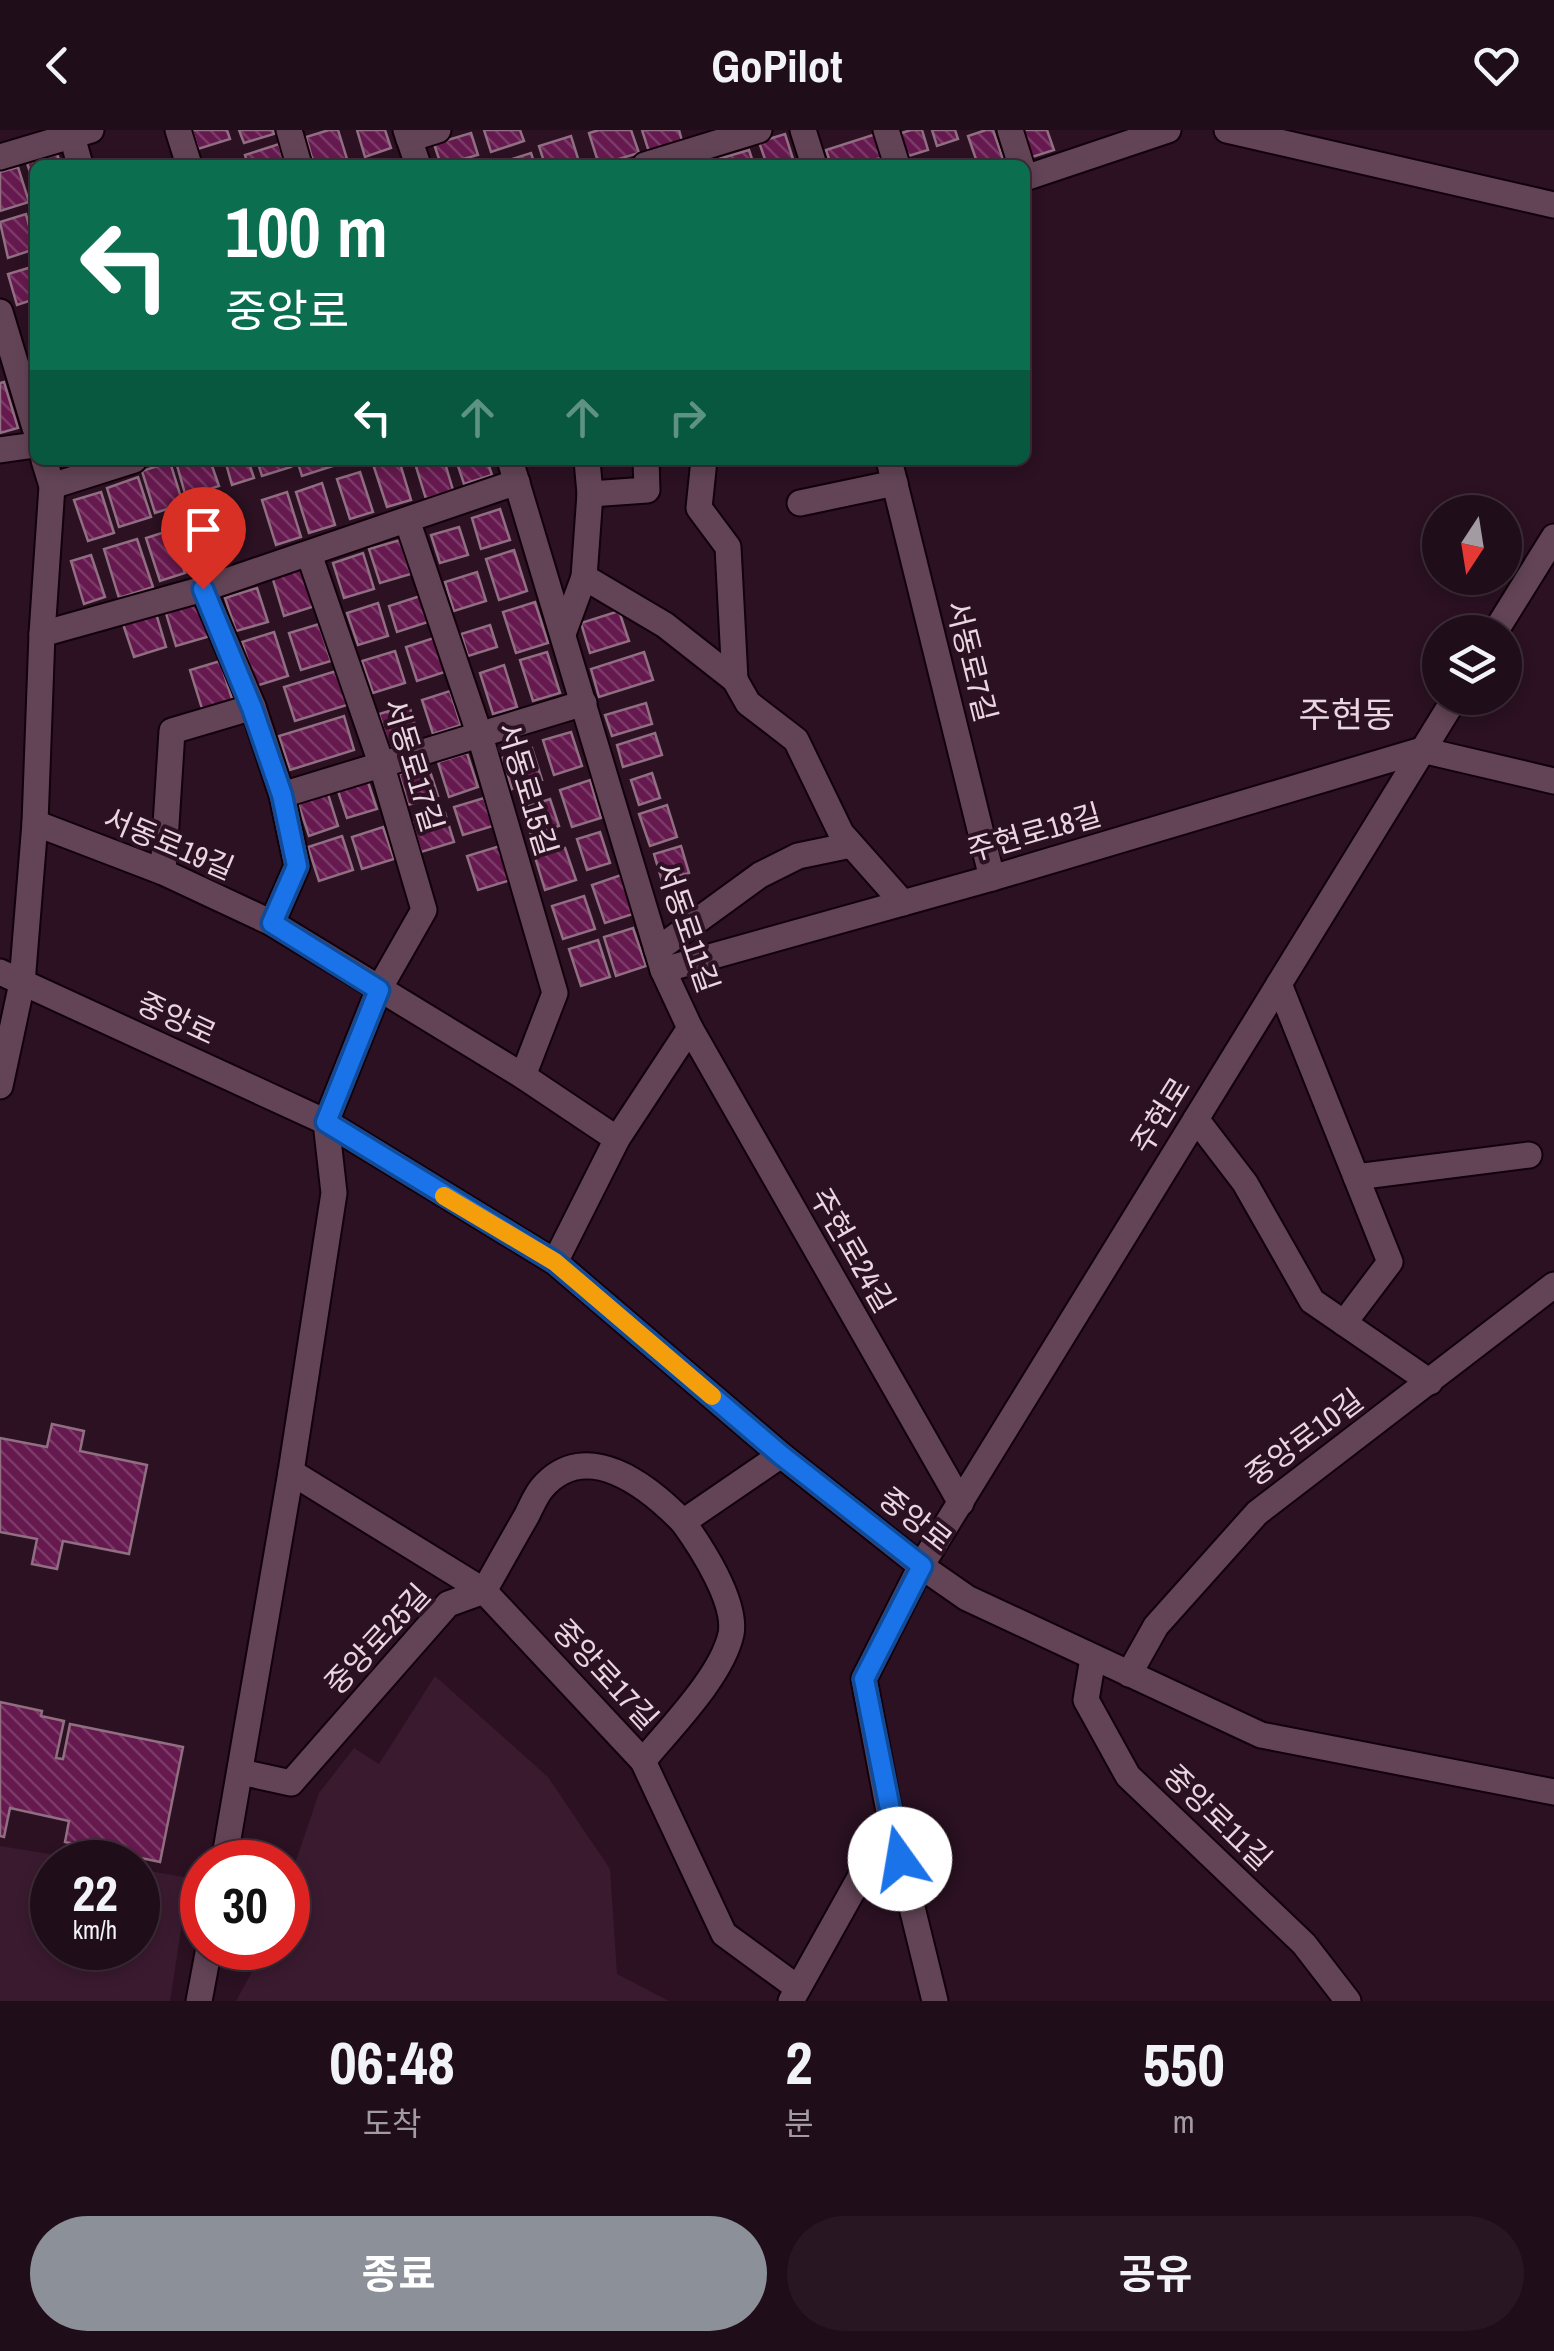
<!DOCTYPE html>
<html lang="ko">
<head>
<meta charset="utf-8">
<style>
	body { margin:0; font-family:"Archivo Narrow","Noto Sans KR",sans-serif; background:#281623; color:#f1f3f6; height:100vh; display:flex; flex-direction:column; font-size:38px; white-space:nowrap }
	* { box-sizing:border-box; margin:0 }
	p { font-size:32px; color:#a29ca2 }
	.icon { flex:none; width:55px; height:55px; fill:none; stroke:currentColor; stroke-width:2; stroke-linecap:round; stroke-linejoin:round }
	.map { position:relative; height:1871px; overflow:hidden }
	.details { display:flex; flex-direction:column; background:#200d1a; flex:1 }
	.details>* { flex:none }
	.guide { position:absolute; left:30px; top:30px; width:1000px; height:305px; border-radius:15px; box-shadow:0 5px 15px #0003,0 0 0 2px #3d2d39; background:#0b6e4f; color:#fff; overflow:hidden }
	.needle { width:65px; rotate:192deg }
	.buttons { position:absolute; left:1422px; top:365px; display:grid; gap:20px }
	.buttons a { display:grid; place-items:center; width:100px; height:100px; border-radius:50%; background:#200d1a; box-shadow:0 5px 15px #0003,0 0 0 2px #3d2d39; font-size:50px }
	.speed { position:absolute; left:30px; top:1710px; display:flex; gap:20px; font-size:50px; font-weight:700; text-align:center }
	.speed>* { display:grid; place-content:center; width:130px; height:130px; border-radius:50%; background:#200d1a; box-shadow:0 5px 15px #0003,0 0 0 2px #3d2d39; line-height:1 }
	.speed small { font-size:25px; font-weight:400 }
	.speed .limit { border:15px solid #d22; background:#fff; color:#111 }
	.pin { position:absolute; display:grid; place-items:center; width:85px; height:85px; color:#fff; margin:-102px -42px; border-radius:50% 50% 50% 0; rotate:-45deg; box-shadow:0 0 10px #0007 }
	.pin .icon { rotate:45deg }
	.me { position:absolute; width:110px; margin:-55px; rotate:347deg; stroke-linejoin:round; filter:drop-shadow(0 0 8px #0008) }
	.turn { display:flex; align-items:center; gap:35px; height:210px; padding:0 30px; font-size:45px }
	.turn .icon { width:130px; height:130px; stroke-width:2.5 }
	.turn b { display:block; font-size:70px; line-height:85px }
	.lanes { display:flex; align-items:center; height:95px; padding:0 30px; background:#0003; justify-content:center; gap:50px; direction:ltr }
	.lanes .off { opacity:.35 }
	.eta { display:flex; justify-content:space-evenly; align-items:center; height:170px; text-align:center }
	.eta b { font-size:60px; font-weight:700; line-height:70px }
	.button { display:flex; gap:20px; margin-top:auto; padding:20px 30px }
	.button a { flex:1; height:115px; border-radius:60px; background:#8c9099; color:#fff; font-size:40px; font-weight:700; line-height:115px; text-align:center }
	.button a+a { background:#281623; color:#f1f3f6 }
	header { display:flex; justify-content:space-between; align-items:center; height:130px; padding:0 30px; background:#200d1a; font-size:45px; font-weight:700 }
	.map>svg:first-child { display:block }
	.built { fill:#3a1a2f }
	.building { fill:url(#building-back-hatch); stroke:#906f82; stroke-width:2.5 }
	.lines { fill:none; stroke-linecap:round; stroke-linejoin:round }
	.minor-casing { stroke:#12000b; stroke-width:29 }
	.minor { stroke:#624456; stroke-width:25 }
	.route-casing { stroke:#114b97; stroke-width:25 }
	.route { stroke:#1a73e8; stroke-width:18 }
	.slow { stroke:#f59e0b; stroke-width:18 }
	.labels { text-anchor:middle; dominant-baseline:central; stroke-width:8; stroke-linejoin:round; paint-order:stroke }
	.street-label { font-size:30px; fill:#e9d6e1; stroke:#2b1122 }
	.quarter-label { font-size:35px; fill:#e9d6e1; stroke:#2b1122 }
</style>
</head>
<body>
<header><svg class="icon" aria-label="back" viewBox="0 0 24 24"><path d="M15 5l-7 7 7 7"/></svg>GoPilot<svg class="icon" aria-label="heart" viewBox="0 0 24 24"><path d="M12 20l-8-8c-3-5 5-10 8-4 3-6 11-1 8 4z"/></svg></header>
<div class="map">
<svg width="1554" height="1871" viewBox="0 0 1554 1871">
	<defs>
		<pattern id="building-back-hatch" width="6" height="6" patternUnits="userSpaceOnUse" patternTransform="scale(2.5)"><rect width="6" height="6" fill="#66194e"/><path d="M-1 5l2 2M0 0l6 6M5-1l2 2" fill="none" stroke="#7c3a67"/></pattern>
	</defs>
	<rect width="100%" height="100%" fill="#2b1122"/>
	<g class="built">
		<polygon points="435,1546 548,1647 610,1739 617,1844 669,1871 236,1871 265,1818 288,1818 288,1754 319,1663 354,1618 379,1634"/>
		<polygon points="0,1716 100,1732 52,1732 52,1818 138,1818 138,1739 189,1748 170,1871 0,1871"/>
	</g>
	<g class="building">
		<polygon points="192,0 227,0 230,9 198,19"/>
		<polygon points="239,0 273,0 274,4 244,13"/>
		<polygon points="329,0 338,0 347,29 314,35 306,7"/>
		<polygon points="357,0 385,0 391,18 365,27"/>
		<polygon points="484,0 520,0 524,11 491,22"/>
		<polygon points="599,0 631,0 639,23 599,35 589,3"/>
		<polygon points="642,0 679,0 682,11 649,22"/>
		<polygon points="911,0 922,0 928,20 902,28 895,5"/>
		<polygon points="932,0 955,0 958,9 937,16"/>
		<polygon points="986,0 993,0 1003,29 978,35 968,6"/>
		<polygon points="1020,0 1047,0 1054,20 1029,28"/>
		<polygon points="471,3 478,25 441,35 434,14"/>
		<polygon points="879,3 887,26 857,35 831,35 826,20"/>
		<polygon points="785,4 795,35 767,35 759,12"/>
		<polygon points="571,6 580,35 545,35 539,16"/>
		<polygon points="279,14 285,35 248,35 245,25"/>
		<polygon points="749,20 754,35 717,35 715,30"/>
		<polygon points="531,23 535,35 493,35"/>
		<polygon points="57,24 61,35 35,35 35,57 27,33"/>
		<polygon points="18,37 29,72 0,81 0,42"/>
		<polygon points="26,84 35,119 8,128 0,92"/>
		<polygon points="35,136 35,169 17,175 8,144"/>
		<polygon points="4,252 18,298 0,303 0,253"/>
		<polygon points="184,330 210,330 219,356 186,367 176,332"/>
		<polygon points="225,330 248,330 254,348 232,355"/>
		<polygon points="257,330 289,330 291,337 262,346"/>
		<polygon points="297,330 331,330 333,336 302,346"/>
		<polygon points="387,330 399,330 411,370 387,377 373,334"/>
		<polygon points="414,330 444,330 453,360 426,369"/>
		<polygon points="456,330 487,330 492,345 464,354"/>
		<polygon points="170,332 183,374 155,383 142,341"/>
		<polygon points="360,342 373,382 350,389 337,349"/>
		<polygon points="138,347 151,387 119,397 107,358"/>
		<polygon points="322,353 335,395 309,403 296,362"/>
		<polygon points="101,362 114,403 88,411 74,370"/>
		<polygon points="287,362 301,407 276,415 262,370"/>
		<polygon points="500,379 510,410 481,419 472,388"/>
		<polygon points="208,388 221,432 198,439 184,396"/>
		<polygon points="459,397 468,425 440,433 431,405"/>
		<polygon points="171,400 185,443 160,451 146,408"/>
		<polygon points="137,409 153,457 119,468 104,419"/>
		<polygon points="400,410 411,444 380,453 369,419"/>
		<polygon points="514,420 527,461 499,470 486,429"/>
		<polygon points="363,423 374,459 344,468 333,433"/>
		<polygon points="91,425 105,467 84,474 71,431"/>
		<polygon points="301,433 315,476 284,486 271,443"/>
		<polygon points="477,442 486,471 454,481 445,452"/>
		<polygon points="257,458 268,492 236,501 225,468"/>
		<polygon points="420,466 428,492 397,502 389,476"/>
		<polygon points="202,468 214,505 176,516 165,480"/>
		<polygon points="535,472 548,513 516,523 503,482"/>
		<polygon points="378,473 388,506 358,515 347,483"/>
		<polygon points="155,480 166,517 134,527 122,491"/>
		<polygon points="619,481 629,511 590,523 581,493"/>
		<polygon points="319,494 331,531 301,540 289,503"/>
		<polygon points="490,495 497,517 468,526 461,504"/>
		<polygon points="274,502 288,546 256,556 242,512"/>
		<polygon points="440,506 451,540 417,551 406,517"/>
		<polygon points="395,521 405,553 373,563 362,531"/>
		<polygon points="547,522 560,563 533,571 520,530"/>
		<polygon points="644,522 653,550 599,567 591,539"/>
		<polygon points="220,531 234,575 204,585 190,540"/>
		<polygon points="504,535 517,577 493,584 480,543"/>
		<polygon points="336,541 347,575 295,591 284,557"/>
		<polygon points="450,561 461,595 433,604 422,570"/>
		<polygon points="646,573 652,594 612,606 605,585"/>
		<polygon points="409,575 419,608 389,617 379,584"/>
		<polygon points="344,586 354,620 290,640 279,606"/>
		<polygon points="571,602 582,636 554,645 543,610"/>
		<polygon points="655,603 662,625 623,637 617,615"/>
		<polygon points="532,618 542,650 512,659 502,628"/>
		<polygon points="467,623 478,657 449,667 438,632"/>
		<polygon points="428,635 438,666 408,675 399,644"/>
		<polygon points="652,643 660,668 639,675 631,650"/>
		<polygon points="367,649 377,679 347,688 337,658"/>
		<polygon points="590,650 601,688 572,697 560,660"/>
		<polygon points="328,664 338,696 309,706 298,673"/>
		<polygon points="484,668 493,696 463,705 454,677"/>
		<polygon points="550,669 559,696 531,705 523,678"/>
		<polygon points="667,675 677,707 650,716 639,684"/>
		<polygon points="445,683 454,712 421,722 412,693"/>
		<polygon points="383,697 394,729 362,739 352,707"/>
		<polygon points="600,702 610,733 587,740 577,709"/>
		<polygon points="342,706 353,740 319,751 308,717"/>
		<polygon points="500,716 511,750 478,760 467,726"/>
		<polygon points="681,716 689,743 662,751 654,724"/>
		<polygon points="565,718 576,750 545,760 535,727"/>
		<polygon points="621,745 633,784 605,793 592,755"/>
		<polygon points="685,760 694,788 675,793 666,766"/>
		<polygon points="584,766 595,799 563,809 552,776"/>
		<polygon points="633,798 646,836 616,846 604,807"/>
		<polygon points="598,810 610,847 581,856 569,819"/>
		<polygon points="52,1294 84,1301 80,1321 147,1335 129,1424 63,1411 57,1439 32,1434 37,1409 0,1402 0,1308 47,1317"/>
		<polygon points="0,1572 42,1581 41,1586 64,1591 56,1628 63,1629 70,1594 183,1617 160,1732 65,1712 69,1691 10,1678 4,1707 0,1706"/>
	</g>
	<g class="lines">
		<defs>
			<g id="minor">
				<polyline points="178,0 189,35"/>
				<polyline points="289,0 299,35"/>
				<polyline points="406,0 418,35"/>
				<polyline points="803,0 814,35"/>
				<polyline points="886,0 897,35"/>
				<polyline points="1010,0 1021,35"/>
				<polyline points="1227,0 1554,75"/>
				<polyline points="72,6 80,35"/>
				<polyline points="409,9 438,0"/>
				<polyline points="0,27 91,0"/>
				<polyline points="645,35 759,0"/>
				<polyline points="1025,48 1168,0"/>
				<polyline points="0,182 35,298"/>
				<polyline points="0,320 35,315"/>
				<polyline points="510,330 663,840 690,898 617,1009 555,1132"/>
				<polyline points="704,330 699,378 728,417 735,550"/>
				<polyline points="889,330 992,748"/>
				<polyline points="52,356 134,330"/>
				<polyline points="590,364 647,360 646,330"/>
				<polyline points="800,373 895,353"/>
				<polyline points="407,390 480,606 555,863 523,946"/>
				<polyline points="584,447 665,495 735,550 748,573 796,610 841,703 903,773"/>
				<polyline points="203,459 253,577 282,665 297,736 272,793"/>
				<polyline points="1495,502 1554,407"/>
				<polyline points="42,504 203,459 517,352"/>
				<polyline points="563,504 584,447 590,364 587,330"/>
				<polyline points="282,665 584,573"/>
				<polyline points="35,693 163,742 272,793 523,946 617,1009"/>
				<polyline points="163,742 172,601 253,577"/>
				<polyline points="657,820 760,745 798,726 851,715"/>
				<polyline points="663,840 992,748 1422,620 1554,651"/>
				<polyline points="0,842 326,992 555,1132 781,1325 921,1436 967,1468 1261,1605 1554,1662"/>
				<polyline points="1279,854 1390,1132 1344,1193"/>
				<polyline points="690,898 961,1373"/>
				<polyline points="0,956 22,853 35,693 42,504 52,356 44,330"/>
				<polyline points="1196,989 1245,1053 1312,1171 1430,1252"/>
				<polyline points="1356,1047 1529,1025"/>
				<polyline points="291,1342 484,1461 643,1631 724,1804 798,1858"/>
				<polyline points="1093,1528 1086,1570 1128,1646 1304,1814 1348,1871"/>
				<polyline points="1129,1544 1156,1496 1257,1383 1554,1155"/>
				<path d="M643 1631C670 1598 722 1546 731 1504 737 1472 701 1417 683 1392"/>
				<path d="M241 1642 291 1653 448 1474 484 1461C498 1436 512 1411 527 1385 531 1377 536 1365 542 1358 586 1306 649 1357 683 1392L781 1325"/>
				<polyline points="224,1732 291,1342 334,1063 326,992 379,859 424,780 381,633 309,424"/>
				<polyline points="199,1871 209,1818"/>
				<polyline points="791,1871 891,1692"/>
				<polyline points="935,1871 891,1692 864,1549 921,1436 1455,568"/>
			</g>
		</defs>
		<use href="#minor" class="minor-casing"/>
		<use href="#minor" class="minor"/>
	</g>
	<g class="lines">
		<defs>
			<polyline id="route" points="203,459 252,578 282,665 297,736 272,793 379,860 326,992 555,1132 781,1325 922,1436 864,1549 900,1729"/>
		</defs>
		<use href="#route" class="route-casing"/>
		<use href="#route" class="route"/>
		<polyline class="slow" points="444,1066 555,1132 712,1266"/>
	</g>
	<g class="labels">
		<g class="street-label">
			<text transform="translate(972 531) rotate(76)">서동로7길</text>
			<text transform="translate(414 635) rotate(73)">서동로17길</text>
			<text transform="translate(528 659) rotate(73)">서동로15길</text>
			<text transform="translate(1034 702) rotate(-16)">주현로18길</text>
			<text transform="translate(169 713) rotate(23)">서동로19길</text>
			<text transform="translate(688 797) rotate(71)">서동로11길</text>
			<text transform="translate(177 888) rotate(25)">중앙로</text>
			<text transform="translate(1160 985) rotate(-58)">주현로</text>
			<text transform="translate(853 1120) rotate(60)">주현로24길</text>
			<text transform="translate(1304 1307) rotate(-37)">중앙로10길</text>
			<text transform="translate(916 1389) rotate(38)">중앙로</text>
			<text transform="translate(377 1509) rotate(-47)">중앙로25길</text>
			<text transform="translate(606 1544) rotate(47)">중앙로17길</text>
			<text transform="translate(1218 1687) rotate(44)">중앙로11길</text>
		</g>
		<g class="quarter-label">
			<text x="1347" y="584">주현동</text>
		</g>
	</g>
</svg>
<div class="buttons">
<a><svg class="needle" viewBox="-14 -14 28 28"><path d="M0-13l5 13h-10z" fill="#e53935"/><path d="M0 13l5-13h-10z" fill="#a29ca2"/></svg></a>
<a><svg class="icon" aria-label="layers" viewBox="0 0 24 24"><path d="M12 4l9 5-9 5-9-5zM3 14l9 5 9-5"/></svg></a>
</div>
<div class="speed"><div>22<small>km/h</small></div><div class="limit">30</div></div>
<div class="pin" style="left:203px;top:459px;background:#d93025"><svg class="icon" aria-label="arrive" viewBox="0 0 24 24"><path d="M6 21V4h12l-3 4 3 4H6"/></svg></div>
<svg class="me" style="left:900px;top:1729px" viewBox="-20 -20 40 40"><circle r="19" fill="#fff"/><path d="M0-13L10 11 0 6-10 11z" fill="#1a73e8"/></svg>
<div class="guide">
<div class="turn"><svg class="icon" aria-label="left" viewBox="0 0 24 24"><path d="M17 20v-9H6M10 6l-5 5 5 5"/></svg><div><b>100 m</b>중앙로</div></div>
<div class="lanes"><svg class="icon" aria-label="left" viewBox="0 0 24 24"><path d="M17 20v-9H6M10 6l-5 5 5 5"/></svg><svg class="icon off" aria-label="ahead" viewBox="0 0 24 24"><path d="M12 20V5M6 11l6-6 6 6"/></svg><svg class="icon off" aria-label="ahead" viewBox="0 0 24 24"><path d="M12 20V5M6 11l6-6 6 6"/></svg><svg class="icon off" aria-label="right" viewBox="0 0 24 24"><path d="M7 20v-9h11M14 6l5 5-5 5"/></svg></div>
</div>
</div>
<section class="details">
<div class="eta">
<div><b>06:48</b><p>도착</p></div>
<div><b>2</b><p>분</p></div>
<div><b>550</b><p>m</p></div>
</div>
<div class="button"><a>종료</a><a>공유</a></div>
</section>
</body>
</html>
